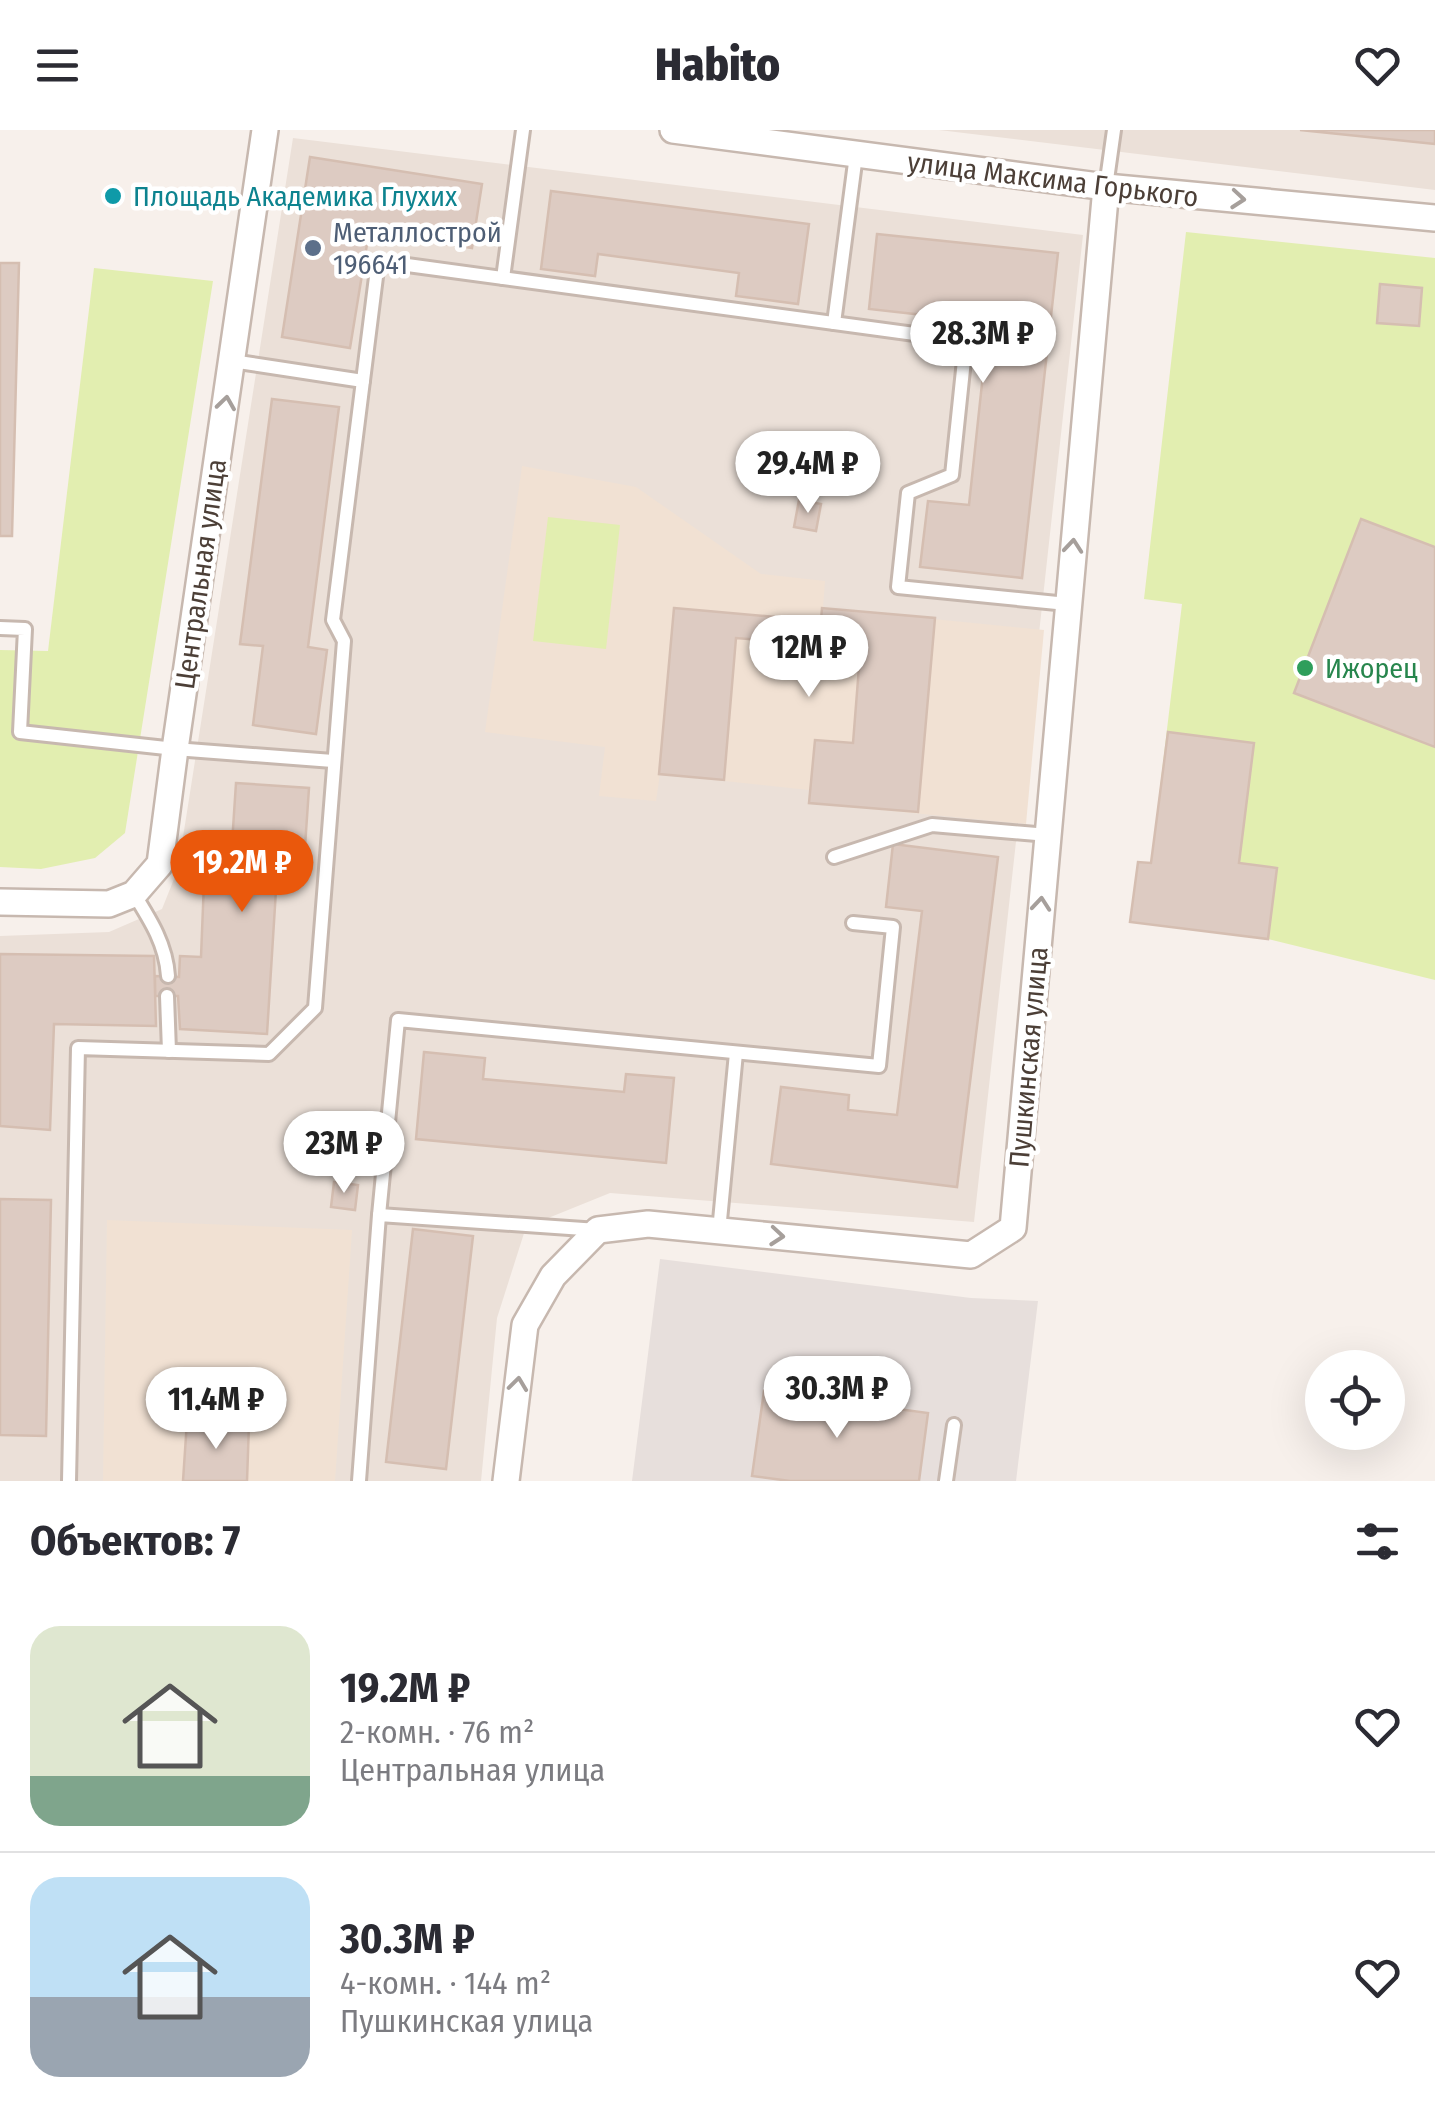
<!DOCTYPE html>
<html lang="ru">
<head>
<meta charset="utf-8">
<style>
	body { margin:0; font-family:"Fira Sans Condensed",sans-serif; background:#f2f2f3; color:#2b2b33; height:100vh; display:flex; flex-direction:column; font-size:38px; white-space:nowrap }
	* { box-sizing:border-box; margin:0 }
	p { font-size:32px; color:#7c7c81 }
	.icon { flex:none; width:55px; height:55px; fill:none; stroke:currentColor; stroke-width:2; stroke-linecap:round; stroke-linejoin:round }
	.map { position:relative; height:1351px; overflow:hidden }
	.sheet { display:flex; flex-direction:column; background:#fff; flex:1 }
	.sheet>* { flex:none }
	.controls { position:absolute; left:1305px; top:1220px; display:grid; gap:20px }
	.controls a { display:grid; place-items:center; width:100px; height:100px; border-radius:50%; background:#fff; box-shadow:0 10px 40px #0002; font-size:50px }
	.price { position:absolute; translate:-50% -85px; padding:0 22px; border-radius:35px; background:#fff; color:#222; font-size:32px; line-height:65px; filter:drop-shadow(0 2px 5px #0008) }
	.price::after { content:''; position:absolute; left:50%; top:60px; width:30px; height:22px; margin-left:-15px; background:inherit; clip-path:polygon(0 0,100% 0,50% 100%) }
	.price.active { background:#ea580c; color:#fff }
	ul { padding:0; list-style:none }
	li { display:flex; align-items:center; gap:30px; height:250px; padding:0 30px }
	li+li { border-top:2px solid #e1e1e2 }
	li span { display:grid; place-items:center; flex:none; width:280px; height:200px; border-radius:30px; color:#555 }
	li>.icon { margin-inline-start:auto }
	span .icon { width:120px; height:120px; fill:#fffc; stroke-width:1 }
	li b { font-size:42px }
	h2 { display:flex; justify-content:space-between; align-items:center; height:120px; padding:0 30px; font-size:42px }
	header { display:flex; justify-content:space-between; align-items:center; height:130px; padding:0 30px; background:#fff; font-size:45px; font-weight:800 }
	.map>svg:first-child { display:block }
	.residential { fill:#ebe0d8 }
	.industrial { fill:#e7dfdc }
	.education { fill:#f1e1d3 }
	.green { fill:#e2eeb0 }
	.building { fill:#ddcbc2; stroke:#d5beb1; stroke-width:2.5 }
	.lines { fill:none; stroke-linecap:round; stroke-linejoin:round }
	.service-casing { stroke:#c7b8af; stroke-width:18 }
	.minor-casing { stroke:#c7b8af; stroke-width:30 }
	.service { stroke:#fff; stroke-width:12 }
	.minor { stroke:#fff; stroke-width:25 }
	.oneway { stroke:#a69f9b }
	.culture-dot { fill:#0f9aa8; stroke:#fff; stroke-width:4 }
	.service-dot { fill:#5c6f8a; stroke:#fff; stroke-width:4 }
	.leisure-dot { fill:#2e9e5b; stroke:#fff; stroke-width:4 }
	.labels { text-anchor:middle; stroke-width:9; stroke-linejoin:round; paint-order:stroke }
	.street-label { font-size:28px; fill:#4c3f37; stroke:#fff }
	.culture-label { font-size:28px; fill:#0d838f; stroke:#fff; text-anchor:start }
	.service-label { font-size:28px; fill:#4e5e75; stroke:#fff; text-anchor:start }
	.leisure-label { font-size:28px; fill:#27864d; stroke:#fff; text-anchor:start }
</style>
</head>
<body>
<header><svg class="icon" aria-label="menu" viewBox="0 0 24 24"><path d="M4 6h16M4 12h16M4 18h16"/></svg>Habito<svg class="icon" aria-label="heart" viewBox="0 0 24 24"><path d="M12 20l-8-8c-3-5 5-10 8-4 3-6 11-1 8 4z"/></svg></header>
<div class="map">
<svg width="1435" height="1351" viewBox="0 0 1435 1351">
	<rect width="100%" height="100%" fill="#f7f0eb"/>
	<!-- residential -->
	<g class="residential">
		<path d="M 939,0 L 1435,0 L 1435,60 Z"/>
		<path d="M 293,8 L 1083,105 L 974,1092 L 610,1063 L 526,1097 L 497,1188 L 481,1351 L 0,1351 L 0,806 L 109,802 L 162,779 L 178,739 Z"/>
	</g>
	<!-- industrial -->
	<path class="industrial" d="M 660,1129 L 971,1168 L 1038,1171 L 1016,1351 L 632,1351 Z"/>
	<!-- education -->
	<g class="education">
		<path d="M 522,336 L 636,357 L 761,444 L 825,451 L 823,478 L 1044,500 L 1026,694 L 809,673 L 809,660 L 660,644 L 656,671 L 599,666 L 605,617 L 485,602 Z"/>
		<path d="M 107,1090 L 352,1100 L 335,1351 L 103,1351 Z"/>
	</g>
	<!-- green -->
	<g class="green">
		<path d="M 1186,102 L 1435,128 L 1435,850 L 1268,809 L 1130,792 L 1138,732 L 1151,733 L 1182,474 L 1144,469 Z"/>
		<path d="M 94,138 L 213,151 L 125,703 L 95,728 L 41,739 L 0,737 L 0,520 L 48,521 Z"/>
		<path d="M 548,387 L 620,395 L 606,519 L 533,511 Z"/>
	</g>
	<!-- building -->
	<g class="building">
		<path d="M 1300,0 L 1435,0 L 1435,14 Z"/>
		<path d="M 310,27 L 482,54 L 472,118 L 369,102 L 350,218 L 282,207 Z"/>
		<path d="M 551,61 L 809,94 L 798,174 L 736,166 L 739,143 L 598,124 L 595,146 L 541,139 Z"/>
		<path d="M 877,104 L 1058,123 L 1022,448 L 920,437 L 928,371 L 969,375 L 990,179 L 934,173 L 933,186 L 869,179 Z"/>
		<path d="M 0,133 L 19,133 L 12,406 L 0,406 Z"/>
		<path d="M 1380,154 L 1422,158 L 1419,196 L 1377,193 Z"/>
		<path d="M 272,269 L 339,277 L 308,517 L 327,520 L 316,604 L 253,595 L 263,516 L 240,514 Z"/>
		<path d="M 799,370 L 821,374 L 816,401 L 794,397 Z"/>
		<path d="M 1361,389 L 1435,417 L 1435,617 L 1294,563 Z"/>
		<path d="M 674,478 L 821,491 L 822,478 L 935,488 L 918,682 L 809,673 L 815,610 L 853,613 L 859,537 L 818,533 L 819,515 L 736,508 L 724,650 L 659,644 Z"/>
		<path d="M 1168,602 L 1254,613 L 1239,733 L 1277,738 L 1268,809 L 1130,792 L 1138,732 L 1151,733 Z"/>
		<path d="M 236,653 L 309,658 L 303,746 L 277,744 L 267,904 L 180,899 L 178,866 L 155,866 L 155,846 L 179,847 L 180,826 L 201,827 L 205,727 L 231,729 Z"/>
		<path d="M 893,714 L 998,727 L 957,1057 L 771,1034 L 781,957 L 849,965 L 848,980 L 897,985 L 922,781 L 886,777 Z"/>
		<path d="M 0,824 L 154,826 L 156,896 L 54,894 L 50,1000 L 0,996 Z"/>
		<path d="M 424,922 L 485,928 L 483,949 L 624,962 L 626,944 L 674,948 L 666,1033 L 416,1009 Z"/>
		<path d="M 334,1052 L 358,1055 L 355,1080 L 331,1077 Z"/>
		<path d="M 0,1069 L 51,1070 L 46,1306 L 0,1305 Z"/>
		<path d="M 413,1099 L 473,1106 L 446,1339 L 386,1332 Z"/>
		<path d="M 764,1261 L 928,1283 L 919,1351 L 790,1351 L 752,1346 Z"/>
		<path d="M 187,1291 L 249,1294 L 247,1351 L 183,1351 Z"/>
	</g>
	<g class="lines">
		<!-- service casing -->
		<g class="service-casing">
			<g id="service">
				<path d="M 1106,57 L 1114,0"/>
				<path d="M 503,148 L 523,0"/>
				<path d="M 834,193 L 856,25"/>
				<path d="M 232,231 L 363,251"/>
				<path d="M 0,498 L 25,499 L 20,602 L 175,619 L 333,631"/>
				<path d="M 834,727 L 932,695 L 1048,705"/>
				<path d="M 134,764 C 151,791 166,815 168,846"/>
				<path d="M 167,866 L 169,921"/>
				<path d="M 379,1085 L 398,890 L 879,936 L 893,797 L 853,793"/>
				<path d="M 719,1101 L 736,923"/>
				<path d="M 69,1351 L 78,918 L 269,924 L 315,878 L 344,511 L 333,490 L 378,131 L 966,211 L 952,345 L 908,363 L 898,457 L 1067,474"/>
				<path d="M 359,1351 L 379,1085 L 598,1100"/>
				<path d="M 946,1351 L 954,1295"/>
			</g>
		</g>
		<!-- minor casing -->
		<g class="minor-casing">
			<g id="minor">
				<path d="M 673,0 L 1106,57 L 1435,88"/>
				<path d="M 0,772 L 109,774 L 134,764 L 160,734 L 175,619 L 265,0"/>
				<path d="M 506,1351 L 525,1195 L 553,1146 L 598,1100 L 648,1094 L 971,1125 L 1013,1098 L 1106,57"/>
			</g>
		</g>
		<!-- service -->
		<use href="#service" class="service"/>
		<!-- minor -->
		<use href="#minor" class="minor"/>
	</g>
	<!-- one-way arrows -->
	<defs><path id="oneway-chevron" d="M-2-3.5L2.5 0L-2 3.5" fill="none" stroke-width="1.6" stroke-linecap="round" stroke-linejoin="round" transform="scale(2.5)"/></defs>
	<g class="oneway">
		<use href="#oneway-chevron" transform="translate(1238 69) rotate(5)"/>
		<use href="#oneway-chevron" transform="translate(226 273) rotate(-82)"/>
		<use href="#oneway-chevron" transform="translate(1073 416) rotate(-85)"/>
		<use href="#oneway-chevron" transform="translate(1041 774) rotate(-85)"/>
		<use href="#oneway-chevron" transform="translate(777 1106) rotate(5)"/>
		<use href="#oneway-chevron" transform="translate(518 1254) rotate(-83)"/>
	</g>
	<!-- markers -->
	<circle class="culture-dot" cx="113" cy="66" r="10"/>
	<circle class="service-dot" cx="313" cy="118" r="10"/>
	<circle class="leisure-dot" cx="1305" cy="538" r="10"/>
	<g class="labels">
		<!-- street labels -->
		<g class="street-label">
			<text transform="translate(1053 49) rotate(7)" y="10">улица Максима Горького</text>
			<text transform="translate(200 444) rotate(-82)" y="10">Центральная улица</text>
			<text transform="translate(1028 927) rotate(-85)" y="10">Пушкинская улица</text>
		</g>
		<!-- culture labels -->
		<g class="culture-label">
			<text x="133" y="76">Площадь Академика Глухих</text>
		</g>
		<!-- service labels -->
		<g class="service-label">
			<text x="333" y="112">Металлострой<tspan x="333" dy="32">196641</tspan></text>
		</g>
		<!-- leisure labels -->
		<g class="leisure-label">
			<text x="1325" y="548">Ижорец</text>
		</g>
	</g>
</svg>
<div class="controls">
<a><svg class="icon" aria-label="locate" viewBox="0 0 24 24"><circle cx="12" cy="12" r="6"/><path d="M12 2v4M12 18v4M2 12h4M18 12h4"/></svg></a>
</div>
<b class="price" style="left:983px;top:256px">28.3M ₽</b>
<b class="price" style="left:808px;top:386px">29.4M ₽</b>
<b class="price" style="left:809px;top:570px">12M ₽</b>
<b class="price active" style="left:242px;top:785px">19.2M ₽</b>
<b class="price" style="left:344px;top:1066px">23M ₽</b>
<b class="price" style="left:837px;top:1311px">30.3M ₽</b>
<b class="price" style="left:216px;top:1322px">11.4M ₽</b>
</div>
<section class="sheet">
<h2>Объектов: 7<svg class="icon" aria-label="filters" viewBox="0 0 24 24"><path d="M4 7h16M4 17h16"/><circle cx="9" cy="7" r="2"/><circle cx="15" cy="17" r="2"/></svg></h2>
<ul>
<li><span style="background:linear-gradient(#dfe7d0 75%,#7fa58c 0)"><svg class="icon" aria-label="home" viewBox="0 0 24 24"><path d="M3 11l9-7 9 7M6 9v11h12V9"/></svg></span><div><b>19.2M ₽</b><p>2-комн. · 76 m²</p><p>Центральная улица</p></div><svg class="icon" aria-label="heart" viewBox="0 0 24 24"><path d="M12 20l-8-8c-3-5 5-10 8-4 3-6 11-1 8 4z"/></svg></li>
<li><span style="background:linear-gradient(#bfe0f5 60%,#9aa5b1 0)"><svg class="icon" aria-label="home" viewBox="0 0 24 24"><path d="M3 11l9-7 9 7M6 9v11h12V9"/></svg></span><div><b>30.3M ₽</b><p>4-комн. · 144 m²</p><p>Пушкинская улица</p></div><svg class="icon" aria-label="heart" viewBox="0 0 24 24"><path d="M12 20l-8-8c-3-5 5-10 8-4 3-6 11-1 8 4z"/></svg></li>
</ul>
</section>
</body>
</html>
